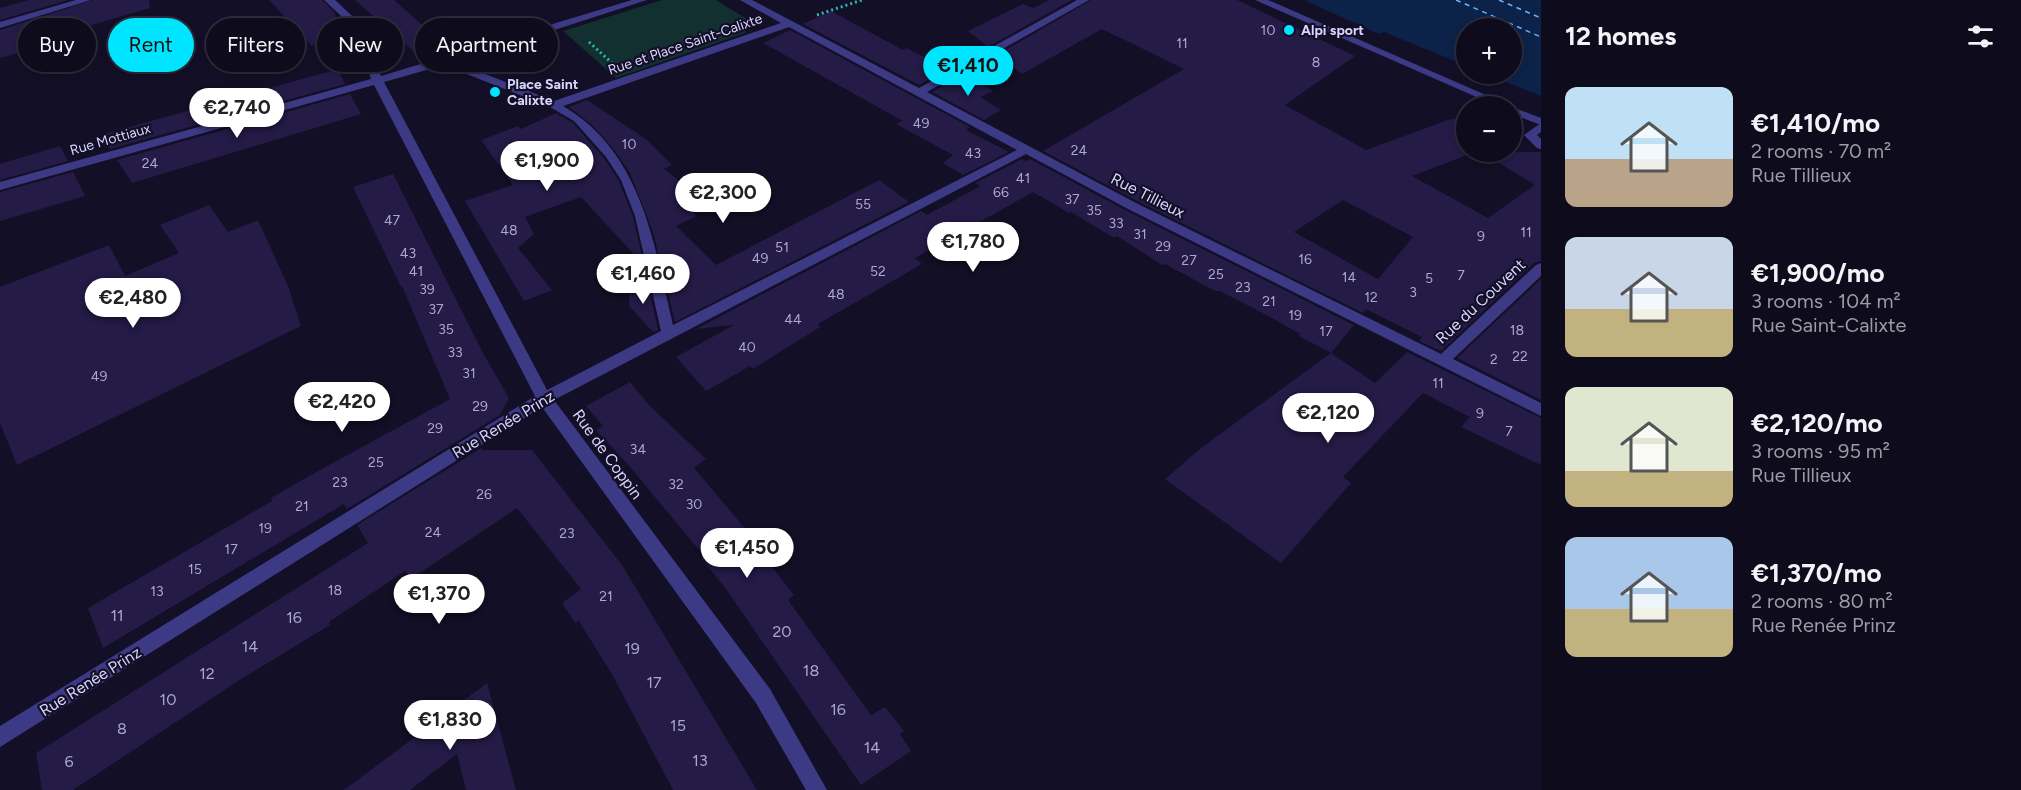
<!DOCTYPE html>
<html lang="en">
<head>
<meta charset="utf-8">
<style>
	body { margin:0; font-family:Figtree,sans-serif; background:#171425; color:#f1f3f6; height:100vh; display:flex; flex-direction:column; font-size:22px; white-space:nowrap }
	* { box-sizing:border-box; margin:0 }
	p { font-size:20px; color:#9b9ba3 }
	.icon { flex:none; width:33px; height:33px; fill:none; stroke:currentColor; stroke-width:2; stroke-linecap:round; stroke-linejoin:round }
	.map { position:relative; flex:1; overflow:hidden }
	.side { display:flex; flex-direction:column; background:#0e0b1c; width:480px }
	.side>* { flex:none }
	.top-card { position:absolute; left:18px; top:18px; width:570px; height:54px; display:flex; gap:12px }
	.tools { position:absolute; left:1456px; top:18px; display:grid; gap:12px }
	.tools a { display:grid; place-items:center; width:66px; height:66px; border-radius:50%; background:#0e0b1c; box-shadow:0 3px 9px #0003,0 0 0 2px #2e2b3b; font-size:30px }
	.price { position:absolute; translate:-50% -51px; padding:0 14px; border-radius:21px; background:#fff; color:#222; font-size:20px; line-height:39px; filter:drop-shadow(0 2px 3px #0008) }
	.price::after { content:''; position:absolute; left:50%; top:36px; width:18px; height:14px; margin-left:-9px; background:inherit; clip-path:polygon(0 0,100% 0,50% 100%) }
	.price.active { background:#00e5ff; color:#111 }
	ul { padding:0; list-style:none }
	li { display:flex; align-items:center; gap:18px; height:150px; padding:0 24px }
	li span { display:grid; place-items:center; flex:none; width:168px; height:120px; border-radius:12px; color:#555 }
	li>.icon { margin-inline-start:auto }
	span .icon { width:72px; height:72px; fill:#fffc; stroke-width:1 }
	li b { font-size:26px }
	h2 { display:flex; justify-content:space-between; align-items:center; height:72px; padding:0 24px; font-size:26px }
	.chip { padding:0 21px; border-radius:27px; background:#0e0b1c; box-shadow:0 3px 9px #0003,0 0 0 2px #2e2b3b; font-size:21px; line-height:54px }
	.chip.active { background:#00e5ff; color:#111 }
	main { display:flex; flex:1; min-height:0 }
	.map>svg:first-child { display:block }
	.green { fill:#12302f }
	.water { fill:#0c2248 }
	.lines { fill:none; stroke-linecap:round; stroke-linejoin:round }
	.ferry { stroke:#62b6ff; stroke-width:1.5; stroke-dasharray:5 4.5; stroke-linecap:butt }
	.building { fill:#241b47; fill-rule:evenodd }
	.path { stroke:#2fb8b0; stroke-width:3; stroke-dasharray:2 3; stroke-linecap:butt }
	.pedestrian { fill:#3d3a85; fill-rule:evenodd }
	.minor { fill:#3d3a85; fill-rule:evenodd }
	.poi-dot { fill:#00e5ff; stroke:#130f26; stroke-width:2 }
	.labels { text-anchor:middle; stroke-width:4.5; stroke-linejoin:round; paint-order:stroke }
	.number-label { font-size:14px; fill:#aca6d1 }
	.far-poi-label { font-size:14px; font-weight:bold; fill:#d9d4ff; stroke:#130f26; text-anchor:start }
	.far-street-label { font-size:14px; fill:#d9d4ff; stroke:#130f26 }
	.street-label { font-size:16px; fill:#d9d4ff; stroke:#130f26 }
	.near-number-label { font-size:16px; fill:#aca6d1 }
</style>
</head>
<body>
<main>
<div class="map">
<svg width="1541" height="790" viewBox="0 0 1541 790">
	<rect width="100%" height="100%" fill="#130f26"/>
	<!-- green -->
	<path class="green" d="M 662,0 L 716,0 L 750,21 L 745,33 L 616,78 L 563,31 Z"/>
	<!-- water -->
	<path class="water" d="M 1304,0 L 1541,0 L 1541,96 L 1485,74 L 1512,74 L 1512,28 L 1467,28 L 1467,66 L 1384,32 L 1379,34 Z"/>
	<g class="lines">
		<!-- ferry -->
		<g class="ferry">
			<path d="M 1456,0 L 1541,37"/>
			<path d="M 1499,0 L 1541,18"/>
		</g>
	</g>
	<!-- building -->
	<g class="building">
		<path d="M 29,0 L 68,0 L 0,20 L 0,8 Z"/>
		<path d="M 93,0 L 149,0 L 150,8 L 61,34 L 62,36 L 49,40 L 51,44 L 0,58 L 0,30 Z"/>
		<path d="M 269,0 L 322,0 L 335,13 L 340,31 L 312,46 Z"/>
		<path d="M 355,0 L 394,0 L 453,52 L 422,59 Z"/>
		<path d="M 1049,0 L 1072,0 L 988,47 L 968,31 L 1023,4 L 1033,8 Z"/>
		<path d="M 1091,0 L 1237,0 L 1355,56 L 1285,105 L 1366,150 L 1448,120 L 1467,116 L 1467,155 L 1412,176 L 1488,218 L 1535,185 L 1481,152 L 1541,152 L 1541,261 L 1534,263 L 1441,351 L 1419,341 L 1422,337 L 1366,309 L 1363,313 L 1137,201 L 1043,151 L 1184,69 L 1102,29 L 1022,74 L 997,55 ZM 1343,200 L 1413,237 L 1378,279 L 1294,232 Z"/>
		<path d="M 831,11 L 903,50 L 906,48 L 949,69 L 919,85 L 803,24 Z"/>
		<path d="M 790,30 L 970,127 L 966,130 L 1009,152 L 963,175 L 943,163 L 953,155 L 896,124 L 903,121 L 763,43 Z"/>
		<path d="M 338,69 L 345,84 L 110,149 L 101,135 Z"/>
		<path d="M 961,75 L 993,91 L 980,97 L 1001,110 L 984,120 L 932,92 Z"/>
		<path d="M 350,94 L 361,114 L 132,183 L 117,160 Z"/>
		<path d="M 587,100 L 646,139 L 672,165 L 664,169 L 692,191 L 677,199 L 697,216 L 676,226 L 716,265 L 879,180 L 909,202 L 675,322 L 653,232 L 630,173 L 612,147 L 591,124 L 569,107 Z"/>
		<path d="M 556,113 L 573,123 L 604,158 L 619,181 L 633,217 L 644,265 L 581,197 L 525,217 L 534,234 L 518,248 L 552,290 L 524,301 L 465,201 L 513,185 L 481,140 L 518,126 L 521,129 Z"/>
		<path d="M 60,146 L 68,161 L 0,180 L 0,164 Z"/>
		<path d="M 1022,159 L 1026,161 L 1030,159 L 1127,211 L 1354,325 L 1331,353 L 1299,336 L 1300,334 L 1272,318 L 1220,291 L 1215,291 L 1165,264 L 1162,265 L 1117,236 L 1114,238 L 1071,212 L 1069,213 L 1033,192 L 915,258 L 922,264 L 818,324 L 820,327 L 753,369 L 750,366 L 706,391 L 676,357 L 734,325 L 696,329 L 921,211 L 927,215 L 980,186 L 975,183 Z"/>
		<path d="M 73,172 L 85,196 L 0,221 L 0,192 Z"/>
		<path d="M 393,174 L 484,355 L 509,398 L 500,415 L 347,509 L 344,504 L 103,648 L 88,608 L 272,501 L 271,498 L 309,476 L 450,399 L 402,286 L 401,287 L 353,187 Z"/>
		<path d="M 209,205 L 228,232 L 258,220 L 288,286 L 301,326 L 17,465 L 0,423 L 0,287 L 109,245 L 125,276 L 179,253 L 160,225 Z"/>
		<path d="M 1541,279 L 1541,400 L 1457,358 Z"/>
		<path d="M 648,284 L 658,330 L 653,332 L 629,306 L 630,285 Z"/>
		<path d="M 1407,352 L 1541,418 L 1541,465 L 1461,427 L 1470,417 L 1423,393 L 1343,477 L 1351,483 L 1281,563 L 1165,479 L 1201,448 L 1331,353 L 1375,383 Z"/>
		<path d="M 630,382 L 649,405 L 706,459 L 694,468 L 771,559 L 768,562 L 794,595 L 788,600 L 871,715 L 885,707 L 904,731 L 900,734 L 911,751 L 861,785 L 726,589 L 701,558 L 704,556 L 631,468 L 596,430 L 603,426 L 586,406 Z"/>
		<path d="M 483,447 L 482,450 L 532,450 L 622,565 L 757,790 L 673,790 L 613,676 L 579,621 L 575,623 L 562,603 L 581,589 L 517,508 L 412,578 L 405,571 L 329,622 L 330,625 L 238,681 L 73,790 L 42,790 L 36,753 L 368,543 L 357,525 Z"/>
		<path d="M 487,683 L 516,790 L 466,790 L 457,754 L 410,790 L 344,790 Z"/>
	</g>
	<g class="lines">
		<!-- path -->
		<g class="path">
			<path d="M 817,15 L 862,0"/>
			<path d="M 589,42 L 612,63"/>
		</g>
		<!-- pedestrian -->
		<path class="pedestrian" d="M 1541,123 L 1541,132 L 1537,135 L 1541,139 L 1541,149 L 1537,148 L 1524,135 Z"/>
		<!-- minor -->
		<g class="minor">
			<path d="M 76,0 L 91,0 L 0,28 L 0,22 Z"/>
			<path d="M 324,0 L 335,0 L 365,28 L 381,76 L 632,0 L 647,0 L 455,62 L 554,101 L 781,23 L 740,0 L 752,0 L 919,88 L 1077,0 L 1089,0 L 927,92 L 1136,203 L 1441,354 L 1536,265 L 1541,263 L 1541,276 L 1453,359 L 1541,403 L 1541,416 L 1128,209 L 1026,154 L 554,400 L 770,689 L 827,790 L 806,790 L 756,703 L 542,407 L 0,747 L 0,726 L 535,396 L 374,85 L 0,190 L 0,182 L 371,79 L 355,29 ZM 789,27 L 1017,150 L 673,325 C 654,244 642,152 563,106 ZM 444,65 L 550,107 L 574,121 L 606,157 L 621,180 L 635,216 L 661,331 L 547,390 L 384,82 Z"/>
			<path d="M 1255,0 L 1268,0 L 1511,106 L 1497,106 Z"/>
			<path d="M 1512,107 L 1541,118 L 1541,125 L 1512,114 Z"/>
		</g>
	</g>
	<!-- markers -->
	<g class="poi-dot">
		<circle cx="1289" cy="30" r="6"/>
		<circle cx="495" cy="92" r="6"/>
	</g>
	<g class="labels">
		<!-- number labels -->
		<g class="number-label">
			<text x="1268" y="35">10</text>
			<text x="1182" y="48">11</text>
			<text x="1316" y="67">8</text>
			<text x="921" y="128">49</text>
			<text x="629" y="149">10</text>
			<text x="1079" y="155">24</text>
			<text x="973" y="158">43</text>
			<text x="150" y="168">24</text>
			<text x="1023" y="183">41</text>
			<text x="1001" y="197">66</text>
			<text x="1072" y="204">37</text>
			<text x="863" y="209">55</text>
			<text x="1094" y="215">35</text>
			<text x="392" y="225">47</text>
			<text x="1116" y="228">33</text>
			<text x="509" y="235">48</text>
			<text x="1526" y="237">11</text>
			<text x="1140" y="239">31</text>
			<text x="1481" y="241">9</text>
			<text x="1163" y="251">29</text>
			<text x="782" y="252">51</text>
			<text x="408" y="258">43</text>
			<text x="760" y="263">49</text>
			<text x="1305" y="264">16</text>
			<text x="1189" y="265">27</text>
			<text x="416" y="276">41</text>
			<text x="878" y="276">52</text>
			<text x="1216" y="279">25</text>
			<text x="1461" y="280">7</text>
			<text x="1349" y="282">14</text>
			<text x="1429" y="283">5</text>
			<text x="1243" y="292">23</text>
			<text x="427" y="294">39</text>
			<text x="1413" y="297">3</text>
			<text x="836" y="299">48</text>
			<text x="1371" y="302">12</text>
			<text x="1269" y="306">21</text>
			<text x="436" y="314">37</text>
			<text x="1295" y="320">19</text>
			<text x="793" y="324">44</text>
			<text x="446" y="334">35</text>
			<text x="1517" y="335">18</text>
			<text x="1326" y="336">17</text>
			<text x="747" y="352">40</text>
			<text x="455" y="357">33</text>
			<text x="1520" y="361">22</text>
			<text x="1494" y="364">2</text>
			<text x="469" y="378">31</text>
			<text x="99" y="381">49</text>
			<text x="1438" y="388">11</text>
			<text x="480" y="411">29</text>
			<text x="1480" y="418">9</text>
			<text x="435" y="433">29</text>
			<text x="1509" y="436">7</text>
			<text x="638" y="454">34</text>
			<text x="376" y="467">25</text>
			<text x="340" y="487">23</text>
			<text x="676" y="489">32</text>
			<text x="484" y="499">26</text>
			<text x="694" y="509">30</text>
			<text x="302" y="511">21</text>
			<text x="265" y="533">19</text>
			<text x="433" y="537">24</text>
			<text x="567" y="538">23</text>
			<text x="231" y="554">17</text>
			<text x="195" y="574">15</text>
			<text x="335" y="595">18</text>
			<text x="157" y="596">13</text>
			<text x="606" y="601">21</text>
		</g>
		<!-- far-poi labels -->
		<g class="far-poi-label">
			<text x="1301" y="35">Alpi sport</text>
			<text x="507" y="89">Place Saint<tspan x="507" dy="16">Calixte</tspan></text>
		</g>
		<!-- far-street labels -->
		<g class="far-street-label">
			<text transform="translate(685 44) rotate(-19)" y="5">Rue et Place Saint-Calixte</text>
			<text transform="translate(110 139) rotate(-16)" y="5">Rue Mottiaux</text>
		</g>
		<!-- street labels -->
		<g class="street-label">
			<text transform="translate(1148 195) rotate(27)" y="6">Rue Tillieux</text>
			<text transform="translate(1480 301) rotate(-43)" y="6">Rue du Couvent</text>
			<text transform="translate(503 424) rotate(-31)" y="6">Rue Renée Prinz</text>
			<text transform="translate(608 454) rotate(54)" y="6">Rue de Coppin</text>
			<text transform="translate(90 681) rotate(-32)" y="6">Rue Renée Prinz</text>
		</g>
		<!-- near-number labels -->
		<g class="near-number-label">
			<text x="117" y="621">11</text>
			<text x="294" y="623">16</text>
			<text x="782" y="637">20</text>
			<text x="250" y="652">14</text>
			<text x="632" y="654">19</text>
			<text x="811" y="676">18</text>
			<text x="207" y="679">12</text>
			<text x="654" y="688">17</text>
			<text x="168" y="705">10</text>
			<text x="838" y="715">16</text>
			<text x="678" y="731">15</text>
			<text x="122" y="734">8</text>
			<text x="872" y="753">14</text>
			<text x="700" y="766">13</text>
			<text x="69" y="767">6</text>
		</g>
	</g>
</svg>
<div class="tools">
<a>+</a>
<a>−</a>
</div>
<b class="price active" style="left:968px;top:97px">€1,410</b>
<b class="price" style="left:237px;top:139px">€2,740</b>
<b class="price" style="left:547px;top:192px">€1,900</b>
<b class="price" style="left:723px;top:224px">€2,300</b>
<b class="price" style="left:973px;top:273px">€1,780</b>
<b class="price" style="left:643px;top:305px">€1,460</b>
<b class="price" style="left:133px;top:329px">€2,480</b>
<b class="price" style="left:342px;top:433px">€2,420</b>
<b class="price" style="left:1328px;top:444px">€2,120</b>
<b class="price" style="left:747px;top:579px">€1,450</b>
<b class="price" style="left:439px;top:625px">€1,370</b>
<b class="price" style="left:450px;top:751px">€1,830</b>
<div class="top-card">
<a class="chip">Buy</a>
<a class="chip active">Rent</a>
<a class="chip">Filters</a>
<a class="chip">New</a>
<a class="chip">Apartment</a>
</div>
</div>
<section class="side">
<h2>12 homes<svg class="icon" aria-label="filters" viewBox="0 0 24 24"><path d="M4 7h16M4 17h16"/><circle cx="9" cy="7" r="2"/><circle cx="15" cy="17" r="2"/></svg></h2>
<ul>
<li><span style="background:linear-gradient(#bfe0f5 60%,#b9a48a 0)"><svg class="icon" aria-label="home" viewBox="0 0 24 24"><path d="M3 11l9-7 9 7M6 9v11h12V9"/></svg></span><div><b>€1,410/mo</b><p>2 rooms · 70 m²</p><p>Rue Tillieux</p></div></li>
<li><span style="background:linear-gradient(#c9d6e8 60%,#c2b280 0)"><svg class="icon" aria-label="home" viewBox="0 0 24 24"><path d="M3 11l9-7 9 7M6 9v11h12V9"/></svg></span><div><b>€1,900/mo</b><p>3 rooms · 104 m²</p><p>Rue Saint-Calixte</p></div></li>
<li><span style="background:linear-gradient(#dfe7d0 70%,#c2b280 0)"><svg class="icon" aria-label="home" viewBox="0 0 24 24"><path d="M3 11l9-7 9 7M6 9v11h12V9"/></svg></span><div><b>€2,120/mo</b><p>3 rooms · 95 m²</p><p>Rue Tillieux</p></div></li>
<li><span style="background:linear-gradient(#a9c7e8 60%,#c2b280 0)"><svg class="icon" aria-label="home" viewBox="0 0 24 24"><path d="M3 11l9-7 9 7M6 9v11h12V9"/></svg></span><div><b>€1,370/mo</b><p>2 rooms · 80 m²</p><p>Rue Renée Prinz</p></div></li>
</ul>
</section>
</main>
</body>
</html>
